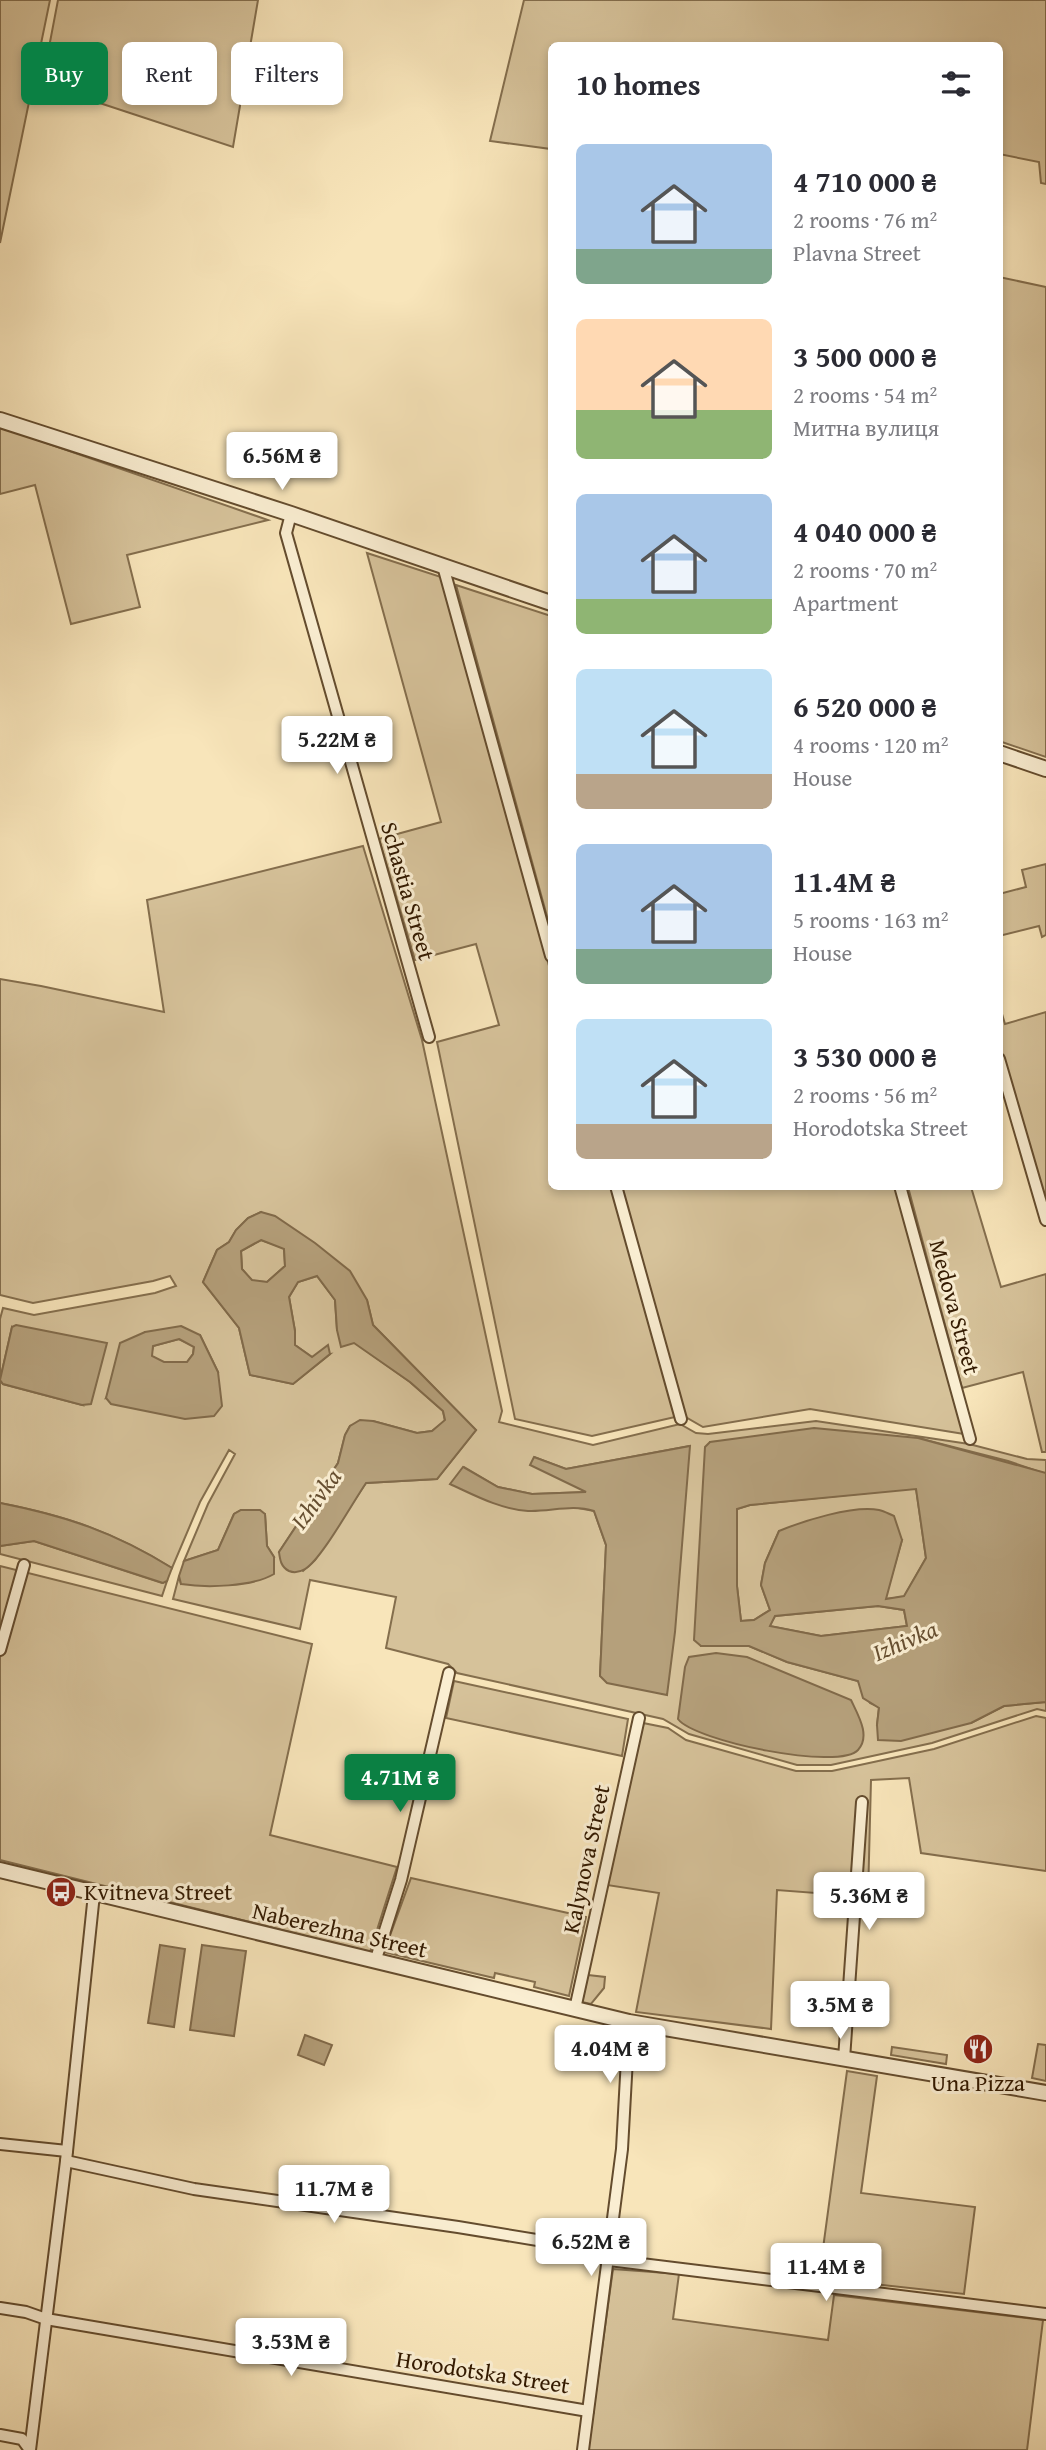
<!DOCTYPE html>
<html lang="en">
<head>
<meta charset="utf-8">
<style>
	body { margin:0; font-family:"Gentium Book Plus",serif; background:#f7f7f7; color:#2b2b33; height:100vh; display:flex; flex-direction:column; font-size:26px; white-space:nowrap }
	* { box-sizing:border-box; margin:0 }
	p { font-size:23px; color:#7c7c81 }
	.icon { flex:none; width:38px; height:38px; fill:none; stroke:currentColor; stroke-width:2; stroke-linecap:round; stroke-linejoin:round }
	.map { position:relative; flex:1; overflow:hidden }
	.side { position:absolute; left:548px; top:42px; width:455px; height:1148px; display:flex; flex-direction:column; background:#fff; border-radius:10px; box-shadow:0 4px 10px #0003 }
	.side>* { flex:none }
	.guide { position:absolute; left:21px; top:42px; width:422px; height:63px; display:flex; gap:14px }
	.price { position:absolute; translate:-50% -60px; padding:0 16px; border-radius:7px; background:#fff; color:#222; font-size:23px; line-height:46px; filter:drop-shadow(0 2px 4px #0008) }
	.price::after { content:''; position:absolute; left:50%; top:42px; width:21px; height:16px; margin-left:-10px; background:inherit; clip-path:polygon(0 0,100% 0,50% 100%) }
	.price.on { background:#0b8043; color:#fff }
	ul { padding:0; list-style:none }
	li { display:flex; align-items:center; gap:21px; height:175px; padding:0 28px }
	li span { display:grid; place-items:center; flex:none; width:196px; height:140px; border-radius:10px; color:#555 }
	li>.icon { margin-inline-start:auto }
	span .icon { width:84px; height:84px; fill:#fffc; stroke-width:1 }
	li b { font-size:30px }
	h2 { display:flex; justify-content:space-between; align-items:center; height:84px; padding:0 28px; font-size:30px }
	.chip { padding:0 24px; border-radius:10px; background:#fff; box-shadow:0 4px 10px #0003; font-size:24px; line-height:63px }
	.chip.on { background:#0b8043; color:#fff }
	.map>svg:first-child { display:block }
	.green { fill:#d6c29a; stroke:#846e4d; stroke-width:2; fill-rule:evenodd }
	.water { fill:#b5a07b; stroke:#816a4a; stroke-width:2; fill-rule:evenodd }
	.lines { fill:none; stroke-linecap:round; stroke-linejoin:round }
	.minor-casing { stroke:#644c2e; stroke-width:14 }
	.tertiary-casing { stroke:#644c2e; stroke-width:18 }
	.minor { stroke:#faeed2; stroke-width:10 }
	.tertiary { stroke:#faeed2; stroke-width:14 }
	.labels { text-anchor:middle; stroke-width:6; stroke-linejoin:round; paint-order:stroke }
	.street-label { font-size:23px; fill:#321900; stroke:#faeed2 }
	.poi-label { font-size:23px; fill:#321900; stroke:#faeed2; text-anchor:start }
	.water-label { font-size:24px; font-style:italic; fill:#664f31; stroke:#faeed2 }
</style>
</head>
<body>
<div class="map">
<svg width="1046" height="2450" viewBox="0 0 1046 2450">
	<rect width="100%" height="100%" fill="#f8e5ba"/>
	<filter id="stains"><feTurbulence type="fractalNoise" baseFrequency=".00286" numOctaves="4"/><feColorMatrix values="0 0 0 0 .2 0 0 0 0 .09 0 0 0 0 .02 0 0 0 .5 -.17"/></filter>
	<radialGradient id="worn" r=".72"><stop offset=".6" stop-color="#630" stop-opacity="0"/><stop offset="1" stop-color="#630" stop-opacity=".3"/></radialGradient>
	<!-- green -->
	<g class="green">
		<path d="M 0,0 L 50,0 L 0,243 Z"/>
		<path d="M 58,0 L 258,0 L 233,147 L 42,84 Z"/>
		<path d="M 524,0 L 1046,0 L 1046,184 L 1041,183 L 1039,162 L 999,154 L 999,46 L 551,46 L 551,149 L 490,141 Z"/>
		<path d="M 999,277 L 1046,287 L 1046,757 L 999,741 Z"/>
		<path d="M 0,427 L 268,520 L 127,555 L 140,607 L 71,624 L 35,485 L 0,494 Z"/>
		<path d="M 367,553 L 441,577 L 551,973 L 551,1186 L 611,1187 L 675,1417 L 592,1436 L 515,1419 L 437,1042 L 499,1025 L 476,944 L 415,960 L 379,839 L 441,822 Z"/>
		<path d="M 456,585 L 551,616 L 551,931 Z"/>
		<path d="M 363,846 L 422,1040 L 502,1411 L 499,1422 L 593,1445 L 680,1424 L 696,1433 L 708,1434 L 816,1421 L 969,1444 L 1027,1459 L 1046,1460 L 1046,1473 L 1043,1473 L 1008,1461 L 918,1438 L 710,1442 L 701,1646 L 749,1646 L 787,1662 L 858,1681 L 870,1703 L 879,1707 L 877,1725 L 971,1723 L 1004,1706 L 1046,1702 L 1046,1711 L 1037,1709 L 932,1743 L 831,1765 L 797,1765 L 689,1734 L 663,1719 L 457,1673 L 448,1664 L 386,1648 L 396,1597 L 310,1580 L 300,1629 L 173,1599 L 179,1576 L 181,1584 L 274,1557 L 267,1546 L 265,1514 L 241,1510 L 234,1514 L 218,1550 L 184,1561 L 208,1504 L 235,1454 L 229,1450 L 200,1502 L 172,1568 C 114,1532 67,1516 0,1503 L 0,1380 L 3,1384 L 82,1405 L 12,1327 L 0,1380 L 0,1319 L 3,1308 L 34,1315 L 155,1293 L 176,1286 L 170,1276 L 153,1281 L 33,1303 L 0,1295 L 0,979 L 41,986 L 164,1012 L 147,900 ZM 261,1212 L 367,1300 L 373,1325 L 476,1430 L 437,1479 L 366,1483 L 315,1560 L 303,1571 L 279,1552 L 338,1463 L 345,1435 L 350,1426 L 373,1421 L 417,1433 L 432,1431 L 445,1421 L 443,1411 L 410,1382 L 337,1330 L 335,1300 L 317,1276 L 298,1282 L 289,1297 L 295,1331 L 295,1345 L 312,1357 L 330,1354 L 293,1384 L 250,1375 L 239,1328 L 203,1282 L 217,1250 L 229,1242 L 236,1230 L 248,1218 ZM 145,1332 L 200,1335 L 218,1372 L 106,1398 ZM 689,1446 L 600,1676 L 606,1545 L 594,1511 L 451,1484 L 464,1467 L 498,1487 L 532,1494 L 588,1492 L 534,1457 L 566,1469 Z"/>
		<path d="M 1046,864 L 1046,935 L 1042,937 L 1039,926 L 999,936 L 999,894 L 1026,887 L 1022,870 Z"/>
		<path d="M 999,1004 L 1005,1024 L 1046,1012 L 1046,1208 L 999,1046 Z"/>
		<path d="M 621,1187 L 896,1187 L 964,1434 L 810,1409 L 703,1427 L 684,1416 Z"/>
		<path d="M 908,1187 L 971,1187 L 1001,1287 L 1046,1274 L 1046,1452 L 1042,1452 L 1023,1372 L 962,1388 Z"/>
		<path d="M 261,1240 L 284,1248 L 285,1266 L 267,1282 L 252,1281 L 242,1269 L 241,1251 Z"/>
		<path d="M 179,1339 L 194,1346 L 193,1354 L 187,1362 L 164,1363 L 151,1356 L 153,1346 Z"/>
		<path d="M 916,1488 L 926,1558 L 904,1597 L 885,1599 L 902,1540 L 779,1531 L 765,1563 L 761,1585 L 770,1610 L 754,1620 L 741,1621 L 737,1586 L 737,1509 L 750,1505 Z"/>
		<path d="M 34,1541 L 162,1583 L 167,1581 L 162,1596 L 0,1554 L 0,1546 Z"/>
		<path d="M 0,1566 L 312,1644 L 270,1835 L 397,1867 L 370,1952 L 0,1860 Z"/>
		<path d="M 878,1606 L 904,1610 L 907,1626 L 821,1636 L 769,1626 L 775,1616 Z"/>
		<path d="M 454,1681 L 628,1719 L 622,1756 L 446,1718 Z"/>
		<path d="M 1036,1716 L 1046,1718 L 1046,1871 L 921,1853 L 909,1778 L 871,1780 L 868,1897 L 777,1890 L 771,2029 L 636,2012 L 659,1893 L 607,1885 L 643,1723 L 668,1728 L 686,1740 L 796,1771 L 832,1771 L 934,1749 Z"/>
		<path d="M 411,1878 L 586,1917 L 569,1996 L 534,1987 L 535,1982 L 495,1973 L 494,1978 L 384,1952 Z"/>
		<path d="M 588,1975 L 605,1977 L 604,1988 L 591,2004 L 582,2002 Z"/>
		<path d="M 1038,2044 L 1046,2045 L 1046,2081 L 1032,2078 Z"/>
		<path d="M 892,2047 L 947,2055 L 946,2064 L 891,2055 Z"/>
		<path d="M 847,2071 L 877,2076 L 861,2193 L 975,2207 L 964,2294 L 819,2278 Z"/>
		<path d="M 613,2269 L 679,2274 L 673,2319 L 828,2340 L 834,2295 L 1043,2320 L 1027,2450 L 588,2450 Z"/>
	</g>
	<!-- water -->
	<g class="water">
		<path d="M 261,1212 L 275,1216 L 315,1243 L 350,1271 L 367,1300 L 373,1325 L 476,1430 L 437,1479 L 366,1483 C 353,1502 321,1560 305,1569 C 300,1572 294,1573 289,1571 C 281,1567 280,1560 279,1552 L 338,1463 L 345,1435 L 350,1426 L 360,1420 L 373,1421 L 417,1433 L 432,1431 L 445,1420 L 443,1411 L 410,1382 L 354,1343 L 341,1347 L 337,1330 L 335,1300 L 317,1276 L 298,1282 L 289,1297 L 295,1331 L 295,1345 L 312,1357 L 328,1345 L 330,1354 L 293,1384 L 250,1375 L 239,1328 L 203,1282 L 217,1250 L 229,1242 L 236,1230 L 248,1218 ZM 261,1240 L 284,1249 L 285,1266 L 267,1282 L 252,1280 L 242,1269 L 241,1251 Z"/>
		<path d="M 16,1325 L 107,1343 L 91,1404 L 82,1405 L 3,1384 L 0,1380 L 12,1327 Z"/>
		<path d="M 181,1326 L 200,1335 L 218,1372 L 222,1406 L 214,1416 L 185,1419 L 111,1404 L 106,1398 L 120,1343 L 145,1332 ZM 179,1339 L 194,1347 L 193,1354 L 187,1362 L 164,1362 L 152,1356 L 153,1346 Z"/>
		<path d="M 814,1428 L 918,1438 L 1046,1473 L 1046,1702 L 1004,1706 L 971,1723 L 901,1741 L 878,1740 L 877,1725 L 879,1708 L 863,1698 L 858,1681 L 787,1662 L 749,1646 L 701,1646 L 694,1640 L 705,1447 L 710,1442 ZM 916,1489 L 926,1558 L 904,1596 L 886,1599 L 902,1540 L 894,1516 C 889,1514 884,1511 879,1510 C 853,1505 803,1521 779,1531 L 765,1563 L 761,1585 L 770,1610 L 754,1620 L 741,1621 L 737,1586 L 737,1509 L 750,1505 ZM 878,1606 L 904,1610 L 907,1626 L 821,1636 L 770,1626 L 775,1616 Z"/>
		<path d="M 690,1446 L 675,1632 L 667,1695 L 607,1683 L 600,1676 L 606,1545 L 594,1511 C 572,1504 550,1512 528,1511 C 500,1509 476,1496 450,1484 L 463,1467 L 498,1487 L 532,1494 L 586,1492 L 530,1465 L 534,1457 L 566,1469 Z"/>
		<path d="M 0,1503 C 66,1516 114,1532 172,1568 L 167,1581 L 163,1583 L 34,1541 L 0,1546 Z"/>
		<path d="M 241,1510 L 260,1510 L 265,1514 L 267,1546 L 274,1557 L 274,1574 C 252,1587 206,1588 181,1584 L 179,1576 L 184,1561 L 218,1550 L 234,1514 Z"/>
		<path d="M 716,1653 L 747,1657 L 851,1700 C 858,1715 871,1736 858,1750 C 839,1771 694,1741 678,1719 L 685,1667 L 689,1657 Z"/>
		<path d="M 160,1945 L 185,1949 L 174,2027 L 148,2023 Z"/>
		<path d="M 202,1945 L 246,1951 L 234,2036 L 190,2030 Z"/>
		<path d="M 305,2035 L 332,2045 L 324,2065 L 298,2055 Z"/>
	</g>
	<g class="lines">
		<!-- minor casing -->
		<g class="minor-casing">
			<g id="minor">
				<path d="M 291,514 L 286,533 L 429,1037"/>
				<path d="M 443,566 L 551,956"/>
				<path d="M 999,1059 L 1046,1220"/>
				<path d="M 616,1186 L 681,1419"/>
				<path d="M 900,1186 L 970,1439"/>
				<path d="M 0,1650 L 24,1565"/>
				<path d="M 375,1962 L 401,1880 L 449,1673"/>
				<path d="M 575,2009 L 639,1718"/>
				<path d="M 844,2059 L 862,1802"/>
				<path d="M 0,2144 L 67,2151"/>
				<path d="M 66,2161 L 194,2189 L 458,2227 L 610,2252"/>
				<path d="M 609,2260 L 1046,2314"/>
				<path d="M 0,2308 L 26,2312 L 46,2319 L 588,2411"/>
				<path d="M 0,2435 L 22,2439 L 30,2450"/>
				<path d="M 30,2450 L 66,2161 L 94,1894"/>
				<path d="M 583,2450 L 622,2149 L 629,2022"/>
			</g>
		</g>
		<!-- tertiary casing -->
		<g class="tertiary-casing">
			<g id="tertiary">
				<path d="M 0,420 L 291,514 L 551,603"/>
				<path d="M 999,753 L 1046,769"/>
				<path d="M 0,1870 L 629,2022 L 1046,2093"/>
			</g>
		</g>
		<!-- minor -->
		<use href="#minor" class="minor"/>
		<!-- tertiary -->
		<use href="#tertiary" class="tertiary"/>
	</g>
	<!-- icons -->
	<defs>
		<g id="bus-disc" transform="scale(1.575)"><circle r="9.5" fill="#8f2418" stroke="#faeed2"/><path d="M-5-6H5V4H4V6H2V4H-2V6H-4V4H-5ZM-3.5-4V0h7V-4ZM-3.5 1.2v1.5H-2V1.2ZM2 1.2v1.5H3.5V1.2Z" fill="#fff"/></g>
		<g id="restaurant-disc" transform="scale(1.575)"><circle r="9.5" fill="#8f2418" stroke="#faeed2"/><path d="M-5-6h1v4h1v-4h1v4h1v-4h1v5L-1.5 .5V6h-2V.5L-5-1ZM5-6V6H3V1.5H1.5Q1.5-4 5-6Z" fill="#fff"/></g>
	</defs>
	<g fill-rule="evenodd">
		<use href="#bus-disc" x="61" y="1892"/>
		<use href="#restaurant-disc" x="978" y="2049"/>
	</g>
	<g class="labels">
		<!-- street labels -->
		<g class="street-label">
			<text transform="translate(408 891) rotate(74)" y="8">Schastia Street</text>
			<text transform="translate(955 1307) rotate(75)" y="8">Medova Street</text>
			<text transform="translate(586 1859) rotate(-78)" y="8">Kalynova Street</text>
			<text transform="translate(340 1930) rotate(13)" y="8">Naberezhna Street</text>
			<text transform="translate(483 2372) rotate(9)" y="8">Horodotska Street</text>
		</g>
		<!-- poi labels -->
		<g class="poi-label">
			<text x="84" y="1900">Kvitneva Street</text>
			<text x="978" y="2091" text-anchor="middle">Una Pizza</text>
		</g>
		<!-- water labels -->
		<g class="water-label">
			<text transform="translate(316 1499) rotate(-54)" y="8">Izhivka</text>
			<text transform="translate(905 1641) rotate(-23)" y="8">Izhivka</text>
		</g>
	</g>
	<rect width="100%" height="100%" filter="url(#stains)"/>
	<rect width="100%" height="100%" fill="url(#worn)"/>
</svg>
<b class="price" style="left:282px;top:492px">6.56M ₴</b>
<b class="price" style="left:337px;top:776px">5.22M ₴</b>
<b class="price on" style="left:400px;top:1814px">4.71M ₴</b>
<b class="price" style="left:869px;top:1932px">5.36M ₴</b>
<b class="price" style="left:840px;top:2041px">3.5M ₴</b>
<b class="price" style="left:610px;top:2085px">4.04M ₴</b>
<b class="price" style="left:334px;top:2225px">11.7M ₴</b>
<b class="price" style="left:591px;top:2278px">6.52M ₴</b>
<b class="price" style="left:826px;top:2303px">11.4M ₴</b>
<b class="price" style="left:291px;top:2378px">3.53M ₴</b>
<div class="guide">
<a class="chip on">Buy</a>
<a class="chip">Rent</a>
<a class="chip">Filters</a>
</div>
<section class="side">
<h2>10 homes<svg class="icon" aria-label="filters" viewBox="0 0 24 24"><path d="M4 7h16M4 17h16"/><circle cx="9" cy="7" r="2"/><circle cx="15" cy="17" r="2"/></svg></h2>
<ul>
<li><span style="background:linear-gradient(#a9c7e8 75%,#7fa58c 0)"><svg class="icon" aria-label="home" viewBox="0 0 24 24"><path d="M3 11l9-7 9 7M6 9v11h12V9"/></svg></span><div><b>4 710 000 ₴</b><p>2 rooms · 76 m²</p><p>Plavna Street</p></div></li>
<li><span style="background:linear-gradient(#ffd9b3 65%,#8fb573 0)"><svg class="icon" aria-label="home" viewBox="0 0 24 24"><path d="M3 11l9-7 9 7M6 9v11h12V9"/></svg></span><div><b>3 500 000 ₴</b><p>2 rooms · 54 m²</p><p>Митна вулиця</p></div></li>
<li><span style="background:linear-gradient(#a9c7e8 75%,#8fb573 0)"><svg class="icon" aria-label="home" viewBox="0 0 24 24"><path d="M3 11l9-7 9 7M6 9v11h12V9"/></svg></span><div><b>4 040 000 ₴</b><p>2 rooms · 70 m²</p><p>Apartment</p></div></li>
<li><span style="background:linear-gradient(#bfe0f5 75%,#b9a48a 0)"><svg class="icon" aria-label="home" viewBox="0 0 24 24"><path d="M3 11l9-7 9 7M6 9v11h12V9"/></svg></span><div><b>6 520 000 ₴</b><p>4 rooms · 120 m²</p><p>House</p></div></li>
<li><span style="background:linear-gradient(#a9c7e8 75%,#7fa58c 0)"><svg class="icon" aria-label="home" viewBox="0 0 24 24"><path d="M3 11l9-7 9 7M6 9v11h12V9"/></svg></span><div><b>11.4M ₴</b><p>5 rooms · 163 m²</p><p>House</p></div></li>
<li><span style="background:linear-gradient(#bfe0f5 75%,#b9a48a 0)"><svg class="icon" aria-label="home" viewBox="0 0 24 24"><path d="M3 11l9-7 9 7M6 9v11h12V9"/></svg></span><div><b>3 530 000 ₴</b><p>2 rooms · 56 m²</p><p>Horodotska Street</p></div></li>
</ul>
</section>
</div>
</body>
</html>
